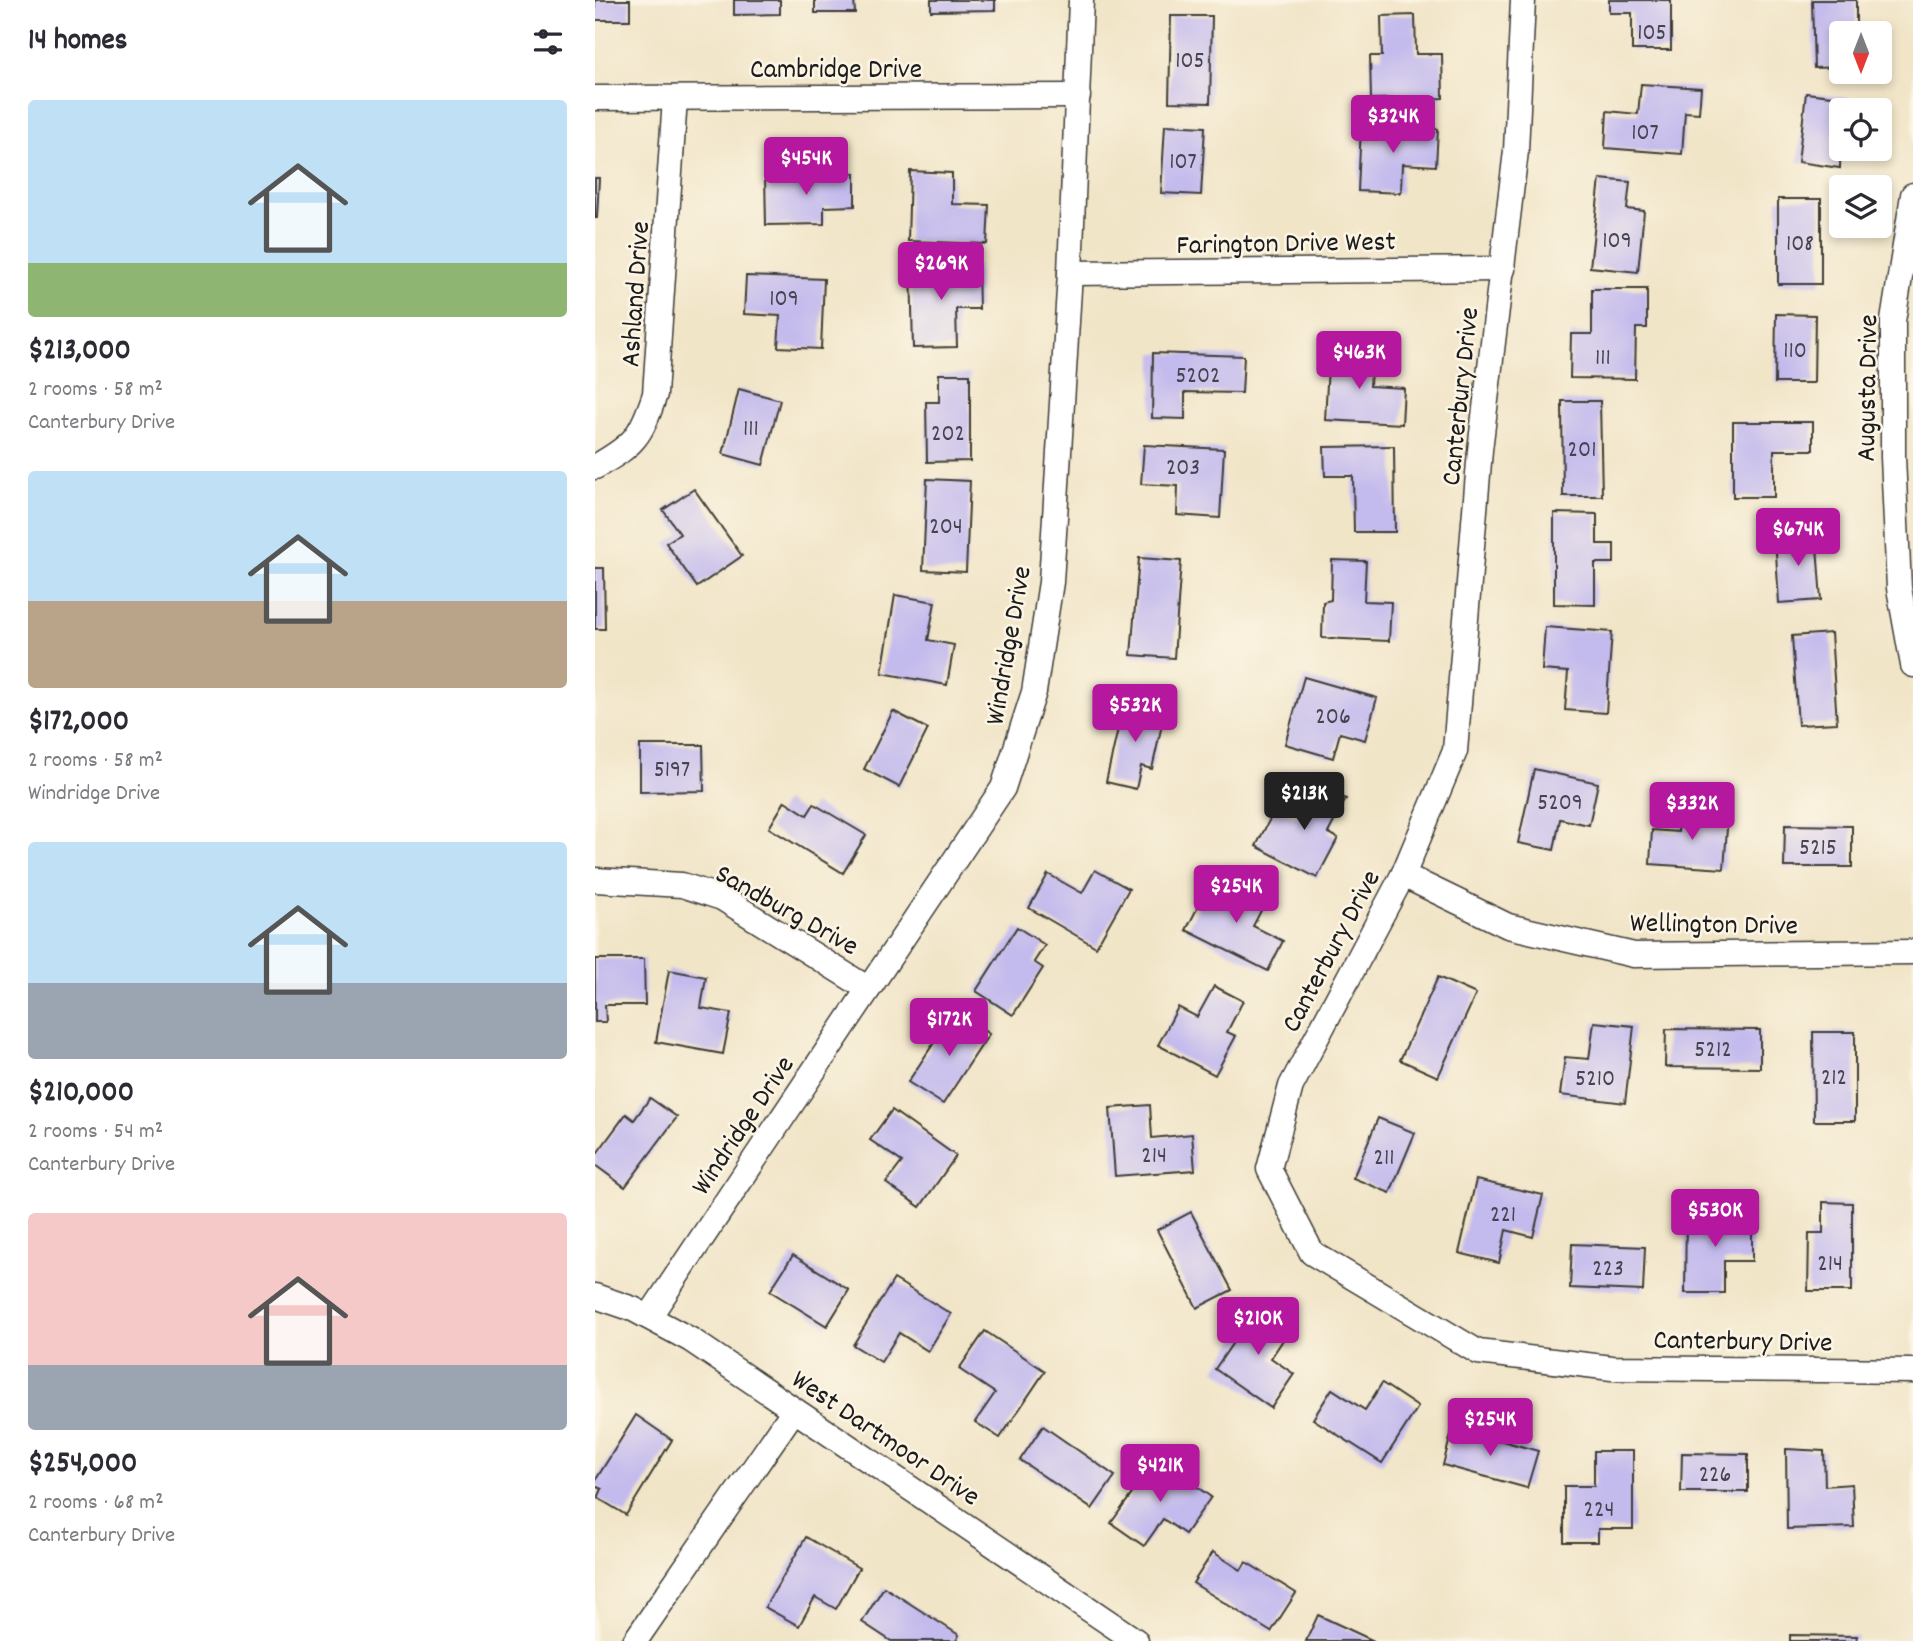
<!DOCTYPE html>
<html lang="en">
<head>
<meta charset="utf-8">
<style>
	body { margin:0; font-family:Dekko,sans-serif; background:#f2f2f3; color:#2b2b33; height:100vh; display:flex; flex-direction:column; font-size:26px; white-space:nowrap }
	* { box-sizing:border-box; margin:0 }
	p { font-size:23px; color:#7c7c81 }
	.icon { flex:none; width:38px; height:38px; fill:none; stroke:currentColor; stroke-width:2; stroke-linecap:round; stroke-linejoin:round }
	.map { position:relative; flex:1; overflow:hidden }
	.sheet { display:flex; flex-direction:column; background:#fff; width:595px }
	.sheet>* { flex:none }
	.needle { width:46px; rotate:180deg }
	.tools { position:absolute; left:1234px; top:21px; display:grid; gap:14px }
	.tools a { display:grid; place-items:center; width:63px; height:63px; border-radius:7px; background:#fff; box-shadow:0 4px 10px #0003; font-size:35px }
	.price { position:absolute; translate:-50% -60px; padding:0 16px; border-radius:7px; background:#b5179e; color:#fff; font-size:23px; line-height:46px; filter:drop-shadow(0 2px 4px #0008) }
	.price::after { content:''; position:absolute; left:50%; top:42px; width:21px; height:16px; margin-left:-10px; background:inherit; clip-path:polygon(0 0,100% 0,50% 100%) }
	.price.selected { background:#222; color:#fff }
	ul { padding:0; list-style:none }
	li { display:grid; align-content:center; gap:14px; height:371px; padding:0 28px }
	li span { display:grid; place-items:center; height:217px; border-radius:7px; color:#555 }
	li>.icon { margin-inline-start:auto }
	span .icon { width:126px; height:126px; fill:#fffc; stroke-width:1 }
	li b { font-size:30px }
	h2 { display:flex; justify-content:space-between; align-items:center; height:84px; padding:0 28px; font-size:30px }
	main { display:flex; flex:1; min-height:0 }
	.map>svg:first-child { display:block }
	.building { fill:#c3baed }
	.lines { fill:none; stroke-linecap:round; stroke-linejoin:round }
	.minor-casing { stroke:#3c3a36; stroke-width:27 }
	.minor { stroke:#fff; stroke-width:24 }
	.labels { text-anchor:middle; stroke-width:5; stroke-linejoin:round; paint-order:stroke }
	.number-label { font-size:24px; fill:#464450 }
	.street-label { font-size:28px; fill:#1c1c1c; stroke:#fcf5e5 }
</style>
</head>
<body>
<main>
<section class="sheet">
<h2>14 homes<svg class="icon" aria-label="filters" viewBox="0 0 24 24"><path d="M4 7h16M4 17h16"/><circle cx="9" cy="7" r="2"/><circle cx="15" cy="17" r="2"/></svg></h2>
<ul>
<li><span style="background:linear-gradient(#bfe0f5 75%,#8fb573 0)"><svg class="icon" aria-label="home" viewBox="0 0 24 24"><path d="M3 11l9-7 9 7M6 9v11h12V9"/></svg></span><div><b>$213,000</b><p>2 rooms · 58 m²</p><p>Canterbury Drive</p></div></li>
<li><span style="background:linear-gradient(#bfe0f5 60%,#b9a48a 0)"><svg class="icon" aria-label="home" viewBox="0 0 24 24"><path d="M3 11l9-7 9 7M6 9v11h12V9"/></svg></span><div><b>$172,000</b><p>2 rooms · 58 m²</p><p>Windridge Drive</p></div></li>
<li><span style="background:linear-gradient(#bfe0f5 65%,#9aa5b1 0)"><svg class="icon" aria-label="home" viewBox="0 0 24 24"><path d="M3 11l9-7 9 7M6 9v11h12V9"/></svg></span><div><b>$210,000</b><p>2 rooms · 54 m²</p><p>Canterbury Drive</p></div></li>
<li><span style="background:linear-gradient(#f6c9c9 70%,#9aa5b1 0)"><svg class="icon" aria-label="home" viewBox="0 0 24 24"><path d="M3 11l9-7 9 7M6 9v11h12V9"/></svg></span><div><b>$254,000</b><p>2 rooms · 68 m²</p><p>Canterbury Drive</p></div></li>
</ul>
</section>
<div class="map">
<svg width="1318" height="1641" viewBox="0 0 1318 1641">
	<rect width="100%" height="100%" fill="#fcf5e5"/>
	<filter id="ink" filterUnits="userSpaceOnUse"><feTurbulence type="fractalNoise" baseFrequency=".0143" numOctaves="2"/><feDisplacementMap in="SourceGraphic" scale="14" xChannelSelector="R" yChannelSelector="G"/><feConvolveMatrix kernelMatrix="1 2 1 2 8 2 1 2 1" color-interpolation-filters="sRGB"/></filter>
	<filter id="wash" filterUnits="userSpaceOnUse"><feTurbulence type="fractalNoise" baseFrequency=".00686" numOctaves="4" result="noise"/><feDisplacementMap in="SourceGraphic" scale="28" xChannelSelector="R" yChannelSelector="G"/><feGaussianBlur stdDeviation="1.57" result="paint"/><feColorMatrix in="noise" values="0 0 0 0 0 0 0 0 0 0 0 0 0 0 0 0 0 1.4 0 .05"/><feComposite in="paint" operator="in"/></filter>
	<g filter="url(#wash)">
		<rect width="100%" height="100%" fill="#f1e5c8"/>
		<g id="blocks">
			<!-- building -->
			<g class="building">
				<rect x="0" y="0" width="35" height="20"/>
				<path d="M 139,0 L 185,0 L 185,14 L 139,15 Z"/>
				<path d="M 220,0 L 259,0 L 260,13 L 220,13 Z"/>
				<path d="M 336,0 L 400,0 L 400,10 L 336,11 Z"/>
				<path d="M 1014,0 L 1076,0 L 1076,50 L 1037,50 L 1037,13 L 1014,13 Z"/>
				<path d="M 1217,0 L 1261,0 L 1261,33 L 1246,33 L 1246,67 L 1219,68 Z"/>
				<path d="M 820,15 L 821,54 L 847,54 L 848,98 L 776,99 L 775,56 L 787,56 L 786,16 Z"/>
				<path d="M 576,16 L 617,16 L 615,103 L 574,102 Z"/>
				<path d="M 1046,84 L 1106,88 L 1104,113 L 1090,112 L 1087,154 L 1010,148 L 1012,111 L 1043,114 Z"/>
				<path d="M 1211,93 L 1253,98 L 1252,110 L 1246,110 L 1245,168 L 1203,162 Z"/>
				<path d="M 570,125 L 610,127 L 606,195 L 566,193 Z"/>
				<path d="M 766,126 L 843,129 L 841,166 L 807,164 L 806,193 L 763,191 Z"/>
				<path d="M 315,171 L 357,173 L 357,204 L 394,205 L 392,244 L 313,241 Z"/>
				<path d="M 260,173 L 260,206 L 229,207 L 229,224 L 171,225 L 170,174 Z"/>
				<path d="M 0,178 L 4,178 L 2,218 L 0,218 Z"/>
				<path d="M 1005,179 L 1035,182 L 1032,209 L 1049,211 L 1043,272 L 995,267 Z"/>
				<rect x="1183" y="199" width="43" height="85"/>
				<path d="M 383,265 L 384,309 L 361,309 L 362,347 L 318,348 L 316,266 Z"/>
				<path d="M 151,276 L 229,279 L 226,349 L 183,347 L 185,316 L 149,314 Z"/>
				<path d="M 997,289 L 1052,289 L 1052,328 L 1041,328 L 1040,379 L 975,378 L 976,334 L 997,334 Z"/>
				<path d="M 1181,314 L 1220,315 L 1219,383 L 1180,383 Z"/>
				<path d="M 734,348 L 777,350 L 775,386 L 809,388 L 807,424 L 730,420 Z"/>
				<path d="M 558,353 L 649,356 L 647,393 L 590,392 L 590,419 L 557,418 Z"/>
				<path d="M 344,374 L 375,374 L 375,461 L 332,462 L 331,402 L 344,402 Z"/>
				<path d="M 144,389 L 185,400 L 168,465 L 128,454 Z"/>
				<path d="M 967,401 L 1005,401 L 1007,496 L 968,496 Z"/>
				<path d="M 1138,422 L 1218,422 L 1218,450 L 1179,450 L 1179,497 L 1138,497 Z"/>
				<path d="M 549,445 L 629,449 L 625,518 L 582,515 L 583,486 L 546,484 Z"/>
				<path d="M 799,446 L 800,532 L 759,532 L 758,476 L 730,476 L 729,447 Z"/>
				<path d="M 332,479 L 375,481 L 371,572 L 328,570 Z"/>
				<path d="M 99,489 L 147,556 L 102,587 L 71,543 L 85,534 L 68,510 Z"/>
				<path d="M 959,513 L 1002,514 L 1002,544 L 1019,544 L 1019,563 L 1000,563 L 1000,605 L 959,604 Z"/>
				<path d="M 1221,533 L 1226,600 L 1184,603 L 1180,536 Z"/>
				<path d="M 544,558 L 586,561 L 579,658 L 536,655 Z"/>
				<path d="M 737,560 L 771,561 L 769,601 L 796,602 L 794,641 L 727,638 L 728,602 L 736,600 Z"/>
				<path d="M 0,568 L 9,568 L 10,629 L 0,629 Z"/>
				<path d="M 300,595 L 340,602 L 333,640 L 359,645 L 352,685 L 287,673 Z"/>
				<path d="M 950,627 L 1017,632 L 1011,713 L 970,710 L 973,672 L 947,670 Z"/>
				<path d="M 1236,633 L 1242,723 L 1203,725 L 1197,636 Z"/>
				<path d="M 709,677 L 782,698 L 770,740 L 745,733 L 738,758 L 690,744 Z"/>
				<path d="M 529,702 L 570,711 L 557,769 L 546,766 L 541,789 L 511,782 Z"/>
				<path d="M 298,711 L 333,729 L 304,787 L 269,769 Z"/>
				<path d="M 45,745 L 108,745 L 109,791 L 45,792 Z"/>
				<path d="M 939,769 L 1003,783 L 994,825 L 965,819 L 959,850 L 923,843 Z"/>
				<path d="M 720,783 L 751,799 L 733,833 L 743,838 L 722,878 L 661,846 L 681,807 L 702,818 Z"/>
				<path d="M 190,801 L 212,815 L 219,804 L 271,835 L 248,873 L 174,828 Z"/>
				<path d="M 1085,812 L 1133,815 L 1129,869 L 1055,864 L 1057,830 L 1083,832 Z"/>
				<path d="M 1190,825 L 1257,826 L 1257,867 L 1189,867 Z"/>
				<path d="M 500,870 L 534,889 L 501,947 L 434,908 L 453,874 L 487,893 Z"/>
				<path d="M 635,878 L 673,897 L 658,926 L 688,941 L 673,971 L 591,930 L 608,897 L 622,904 Z"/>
				<path d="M 422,927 L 450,945 L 439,962 L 448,968 L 418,1015 L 381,991 Z"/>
				<path d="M 0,959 L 49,959 L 50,1005 L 10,1005 L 11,1022 L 0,1022 Z"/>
				<path d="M 74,970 L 111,977 L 106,1008 L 136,1013 L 128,1054 L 61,1042 Z"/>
				<path d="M 843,977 L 881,994 L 843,1077 L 805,1060 Z"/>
				<path d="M 619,986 L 648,1001 L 632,1032 L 641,1036 L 620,1075 L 563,1045 L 583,1007 L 602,1017 Z"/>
				<path d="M 360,1011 L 394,1034 L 348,1104 L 313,1082 Z"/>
				<path d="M 999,1022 L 1039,1026 L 1030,1103 L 965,1095 L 970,1057 L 994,1059 Z"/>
				<path d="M 1071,1029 L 1165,1030 L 1165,1068 L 1070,1067 Z"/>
				<path d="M 1218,1032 L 1260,1032 L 1260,1121 L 1219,1121 Z"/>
				<path d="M 55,1098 L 82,1117 L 30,1187 L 0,1165 L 0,1156 L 31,1114 L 39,1120 Z"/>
				<path d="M 555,1105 L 557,1138 L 597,1134 L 600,1170 L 520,1176 L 515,1108 Z"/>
				<path d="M 297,1110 L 361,1156 L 325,1207 L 291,1183 L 307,1162 L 275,1140 Z"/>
				<path d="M 783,1118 L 820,1133 L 795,1193 L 758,1178 Z"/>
				<path d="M 881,1180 L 948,1195 L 938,1237 L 911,1230 L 904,1263 L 864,1253 Z"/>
				<path d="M 1228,1202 L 1257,1203 L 1257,1291 L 1213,1291 L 1214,1233 L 1228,1233 Z"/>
				<path d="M 596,1212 L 637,1290 L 602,1308 L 562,1230 Z"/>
				<path d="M 1091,1215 L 1157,1215 L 1157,1261 L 1129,1261 L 1129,1293 L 1090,1293 Z"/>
				<path d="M 977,1244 L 1050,1247 L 1048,1291 L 975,1288 Z"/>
				<path d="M 198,1255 L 254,1290 L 232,1326 L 175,1291 Z"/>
				<path d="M 299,1279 L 356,1314 L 333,1351 L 304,1333 L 286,1362 L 258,1345 Z"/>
				<path d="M 665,1303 L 698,1325 L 676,1358 L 699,1374 L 676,1408 L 620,1369 Z"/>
				<path d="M 390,1331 L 450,1371 L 405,1438 L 380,1422 L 400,1393 L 364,1369 Z"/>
				<path d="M 787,1383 L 823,1407 L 787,1463 L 718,1419 L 737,1389 L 770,1410 Z"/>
				<path d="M 41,1415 L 77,1440 L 31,1515 L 3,1498 L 7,1489 L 0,1486 L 0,1481 Z"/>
				<path d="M 448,1426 L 520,1476 L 497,1509 L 425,1460 Z"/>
				<path d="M 858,1427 L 943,1451 L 932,1488 L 848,1465 Z"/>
				<path d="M 1191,1449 L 1229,1451 L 1230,1486 L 1257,1484 L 1259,1527 L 1192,1529 Z"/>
				<path d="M 999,1451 L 1038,1451 L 1038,1529 L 1003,1529 L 1003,1542 L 969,1542 L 969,1486 L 999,1486 Z"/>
				<path d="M 1087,1453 L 1153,1454 L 1153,1492 L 1086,1492 Z"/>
				<path d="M 562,1459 L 616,1497 L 590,1534 L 568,1519 L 549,1546 L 516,1523 Z"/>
				<path d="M 211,1537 L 264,1568 L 241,1609 L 220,1597 L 204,1626 L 170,1607 Z"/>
				<path d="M 618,1552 L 646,1570 L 651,1562 L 701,1593 L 676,1632 L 598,1583 Z"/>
				<path d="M 289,1587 L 364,1635 L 361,1641 L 296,1641 L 267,1622 Z"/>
				<path d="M 723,1615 L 779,1641 L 711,1641 Z"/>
				<path d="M 1195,1635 L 1262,1636 L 1261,1641 L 1195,1641 Z"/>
			</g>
		</g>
	</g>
	<g filter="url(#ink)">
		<use href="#blocks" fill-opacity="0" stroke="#3c3a36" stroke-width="2"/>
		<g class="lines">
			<!-- minor casing -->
			<g class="minor-casing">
				<g id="minor">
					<path d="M 928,0 L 921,151 L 885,450 L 860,751 L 808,875 L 696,1086 L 674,1169 L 717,1253 L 883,1352 L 1017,1368 L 1318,1371"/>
					<path d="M 0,98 L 483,96"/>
					<path d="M 1318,195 L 1298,321 L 1298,457 L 1304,588 L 1318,665"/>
					<path d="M 475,273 L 908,269"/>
					<path d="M 0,467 C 39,445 46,437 60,394 L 80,98"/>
					<path d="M 808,875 L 913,926 L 1039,955 L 1318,952"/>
					<path d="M 0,880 L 87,885 L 127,898 L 272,988"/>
					<path d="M 0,1296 L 38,1309 L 96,1340 L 541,1641"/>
					<path d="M 54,1317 L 408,788 L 439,692 L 456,582 L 475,273 L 486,0"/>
					<path d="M 40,1641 L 199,1410"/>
				</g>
			</g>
			<!-- minor -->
			<use href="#minor" class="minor"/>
		</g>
	</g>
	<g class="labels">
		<!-- number labels -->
		<g class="number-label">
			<text x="1057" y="39">105</text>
			<text x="595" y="67">105</text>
			<text x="1050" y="139">107</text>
			<text x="588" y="168">107</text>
			<text x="1022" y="247">109</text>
			<text x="1205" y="250">108</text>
			<text x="189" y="305">109</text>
			<text x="1200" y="357">110</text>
			<text x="1008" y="364">111</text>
			<text x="603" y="382">5202</text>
			<text x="156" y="435">111</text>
			<text x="353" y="440">202</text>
			<text x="987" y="456">201</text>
			<text x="588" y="474">203</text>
			<text x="351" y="533">204</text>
			<text x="738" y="723">206</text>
			<text x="77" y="776">5197</text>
			<text x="965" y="809">5209</text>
			<text x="1223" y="854">5215</text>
			<text x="1118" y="1056">5212</text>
			<text x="1239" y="1084">212</text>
			<text x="1000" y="1085">5210</text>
			<text x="559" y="1162">214</text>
			<text x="789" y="1164">211</text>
			<text x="908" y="1221">221</text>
			<text x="1235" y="1270">214</text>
			<text x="1013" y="1275">223</text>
			<text x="1120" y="1481">226</text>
			<text x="1004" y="1516">224</text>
		</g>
		<!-- street labels -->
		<g class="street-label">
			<text x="241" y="77">Cambridge Drive</text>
			<text transform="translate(691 241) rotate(-1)" y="10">Farington Drive West</text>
			<text transform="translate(38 294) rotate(-86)" y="10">Ashland Drive</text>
			<text transform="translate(1270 388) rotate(-89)" y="10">Augusta Drive</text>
			<text transform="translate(863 396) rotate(-84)" y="10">Canterbury Drive</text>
			<text transform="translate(411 645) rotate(-80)" y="10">Windridge Drive</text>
			<text transform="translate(193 908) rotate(29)" y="10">Sandburg Drive</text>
			<text transform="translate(1119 922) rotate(1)" y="10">Wellington Drive</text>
			<text transform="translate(734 950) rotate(-62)" y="10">Canterbury Drive</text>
			<text transform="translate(146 1124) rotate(-56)" y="10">Windridge Drive</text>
			<text transform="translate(1148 1339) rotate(1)" y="10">Canterbury Drive</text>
			<text transform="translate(292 1436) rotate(34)" y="10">West Dartmoor Drive</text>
		</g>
	</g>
</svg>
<div class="tools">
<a><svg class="needle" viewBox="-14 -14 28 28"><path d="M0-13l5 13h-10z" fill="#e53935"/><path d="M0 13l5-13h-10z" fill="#7c7c81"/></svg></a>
<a><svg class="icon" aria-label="locate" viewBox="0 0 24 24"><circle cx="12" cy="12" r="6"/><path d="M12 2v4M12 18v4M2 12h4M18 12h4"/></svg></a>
<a><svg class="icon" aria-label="layers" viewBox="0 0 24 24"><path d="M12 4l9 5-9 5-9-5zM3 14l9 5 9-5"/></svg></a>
</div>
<b class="price" style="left:798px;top:155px">$324K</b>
<b class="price" style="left:211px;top:197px">$454K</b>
<b class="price" style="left:346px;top:302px">$269K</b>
<b class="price" style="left:764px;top:391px">$463K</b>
<b class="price" style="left:1203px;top:568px">$674K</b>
<b class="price" style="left:540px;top:744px">$532K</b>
<b class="price selected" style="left:709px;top:832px">$213K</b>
<b class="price" style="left:1097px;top:842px">$332K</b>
<b class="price" style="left:641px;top:925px">$254K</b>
<b class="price" style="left:354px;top:1058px">$172K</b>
<b class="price" style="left:1120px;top:1249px">$530K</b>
<b class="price" style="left:663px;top:1357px">$210K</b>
<b class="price" style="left:895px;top:1458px">$254K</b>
<b class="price" style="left:565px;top:1504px">$421K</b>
</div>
</main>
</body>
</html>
